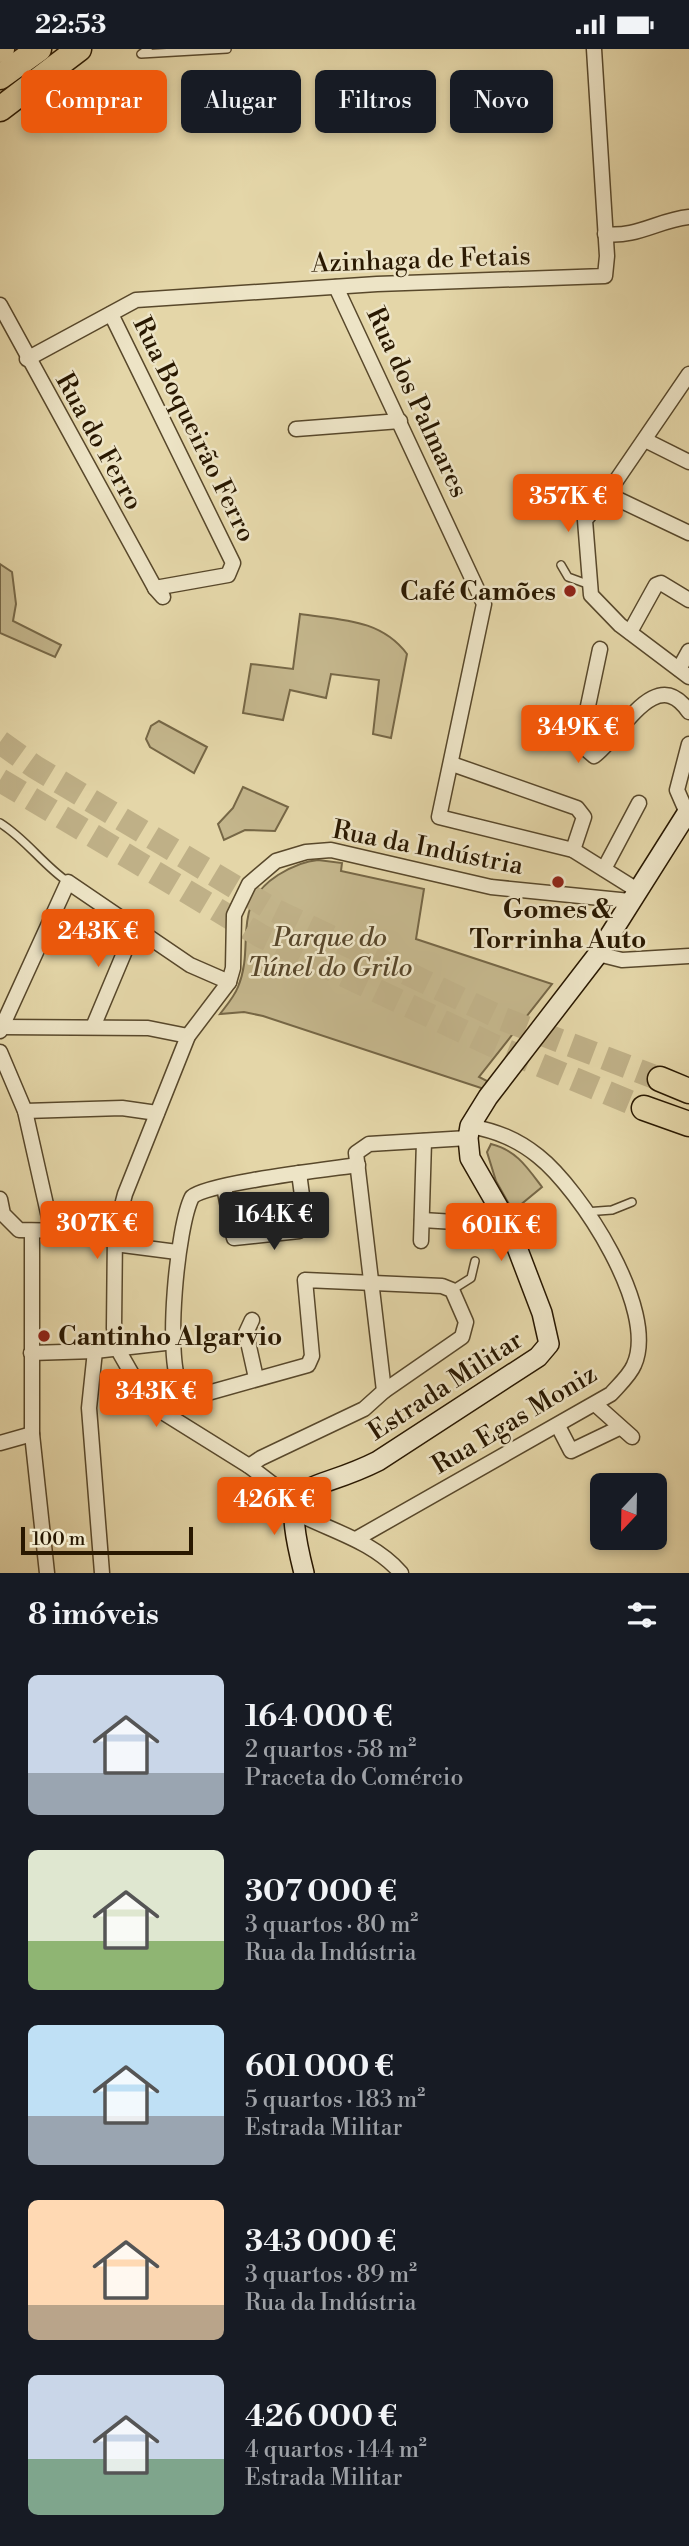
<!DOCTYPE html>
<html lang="pt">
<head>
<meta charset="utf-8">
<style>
	body { margin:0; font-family:"Libre Bodoni",serif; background:#242831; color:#f1f3f6; height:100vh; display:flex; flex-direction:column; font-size:26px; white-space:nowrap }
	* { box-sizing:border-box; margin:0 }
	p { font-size:23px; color:#9ea1a6 }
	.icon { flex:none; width:38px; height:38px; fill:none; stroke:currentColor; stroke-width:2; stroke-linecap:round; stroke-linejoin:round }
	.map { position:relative; height:1524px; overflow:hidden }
	.side { display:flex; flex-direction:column; background:#171b24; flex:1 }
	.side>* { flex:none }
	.banner { position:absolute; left:21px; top:21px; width:648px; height:63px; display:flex; gap:14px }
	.needle { width:46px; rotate:202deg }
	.buttons { position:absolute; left:590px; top:1424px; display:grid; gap:14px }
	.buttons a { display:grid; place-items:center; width:77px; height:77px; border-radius:10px; background:#171b24; box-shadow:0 4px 10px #0003; font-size:35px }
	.scale { position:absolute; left:21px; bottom:18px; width:172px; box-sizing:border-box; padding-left:7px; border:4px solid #291801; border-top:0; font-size:19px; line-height:24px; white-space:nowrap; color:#291801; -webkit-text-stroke:5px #ede4c6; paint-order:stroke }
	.price { position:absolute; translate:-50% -60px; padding:0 16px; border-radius:7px; background:#ea580c; color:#fff; font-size:23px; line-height:46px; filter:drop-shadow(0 2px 4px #0008) }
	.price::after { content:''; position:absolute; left:50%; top:42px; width:21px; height:16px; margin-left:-10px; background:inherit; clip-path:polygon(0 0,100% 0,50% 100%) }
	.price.current { background:#222; color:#fff }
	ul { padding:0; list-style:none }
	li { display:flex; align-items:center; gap:21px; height:175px; padding:0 28px }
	li span { display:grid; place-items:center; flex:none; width:196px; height:140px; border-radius:10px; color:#555 }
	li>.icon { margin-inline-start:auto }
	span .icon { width:84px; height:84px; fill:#fffc; stroke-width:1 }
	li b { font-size:30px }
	h2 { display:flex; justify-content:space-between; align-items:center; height:84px; padding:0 28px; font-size:30px }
	.tag { padding:0 24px; border-radius:10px; background:#171b24; box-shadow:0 4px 10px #0003; font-size:24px; line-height:63px }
	.tag.current { background:#ea580c; color:#fff }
	.status { display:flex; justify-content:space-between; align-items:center; height:49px; padding:0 35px; background:#171b24; direction:ltr }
	.status svg { height:19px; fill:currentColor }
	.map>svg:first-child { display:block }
	.green { fill:#c4b68c; stroke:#766746; stroke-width:2 }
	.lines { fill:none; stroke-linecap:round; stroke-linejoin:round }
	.highway-tunnel { stroke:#bfb087; stroke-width:24; stroke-dasharray:24 12; stroke-linecap:butt }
	.lane-casing { stroke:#58482b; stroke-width:10 }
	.street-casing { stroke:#58482b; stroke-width:17 }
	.secondary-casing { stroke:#291801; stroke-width:22 }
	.highway-casing { stroke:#291801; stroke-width:27 }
	.lane { stroke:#ede4c6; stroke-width:7 }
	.street { stroke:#ede4c6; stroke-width:14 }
	.secondary { stroke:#ede4c6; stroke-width:19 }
	.highway { stroke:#e4d6a8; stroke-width:24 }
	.poi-dot { fill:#8f2418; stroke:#ede4c6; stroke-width:2.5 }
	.labels { text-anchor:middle; stroke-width:5; stroke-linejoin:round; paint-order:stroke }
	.street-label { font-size:26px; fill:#291801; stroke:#ede4c6 }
	.poi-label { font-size:26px; font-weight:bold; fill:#291801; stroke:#ede4c6; text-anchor:end }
	.park-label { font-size:26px; font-style:italic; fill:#58472b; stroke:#ede4c6 }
</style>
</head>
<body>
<div class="status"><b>22:53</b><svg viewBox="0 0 49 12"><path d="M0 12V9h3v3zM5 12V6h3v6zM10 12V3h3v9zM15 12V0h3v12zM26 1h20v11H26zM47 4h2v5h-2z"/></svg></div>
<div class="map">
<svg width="689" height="1524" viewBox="0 0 689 1524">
	<rect width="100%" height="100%" fill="#e4d6a8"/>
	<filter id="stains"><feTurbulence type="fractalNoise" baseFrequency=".00286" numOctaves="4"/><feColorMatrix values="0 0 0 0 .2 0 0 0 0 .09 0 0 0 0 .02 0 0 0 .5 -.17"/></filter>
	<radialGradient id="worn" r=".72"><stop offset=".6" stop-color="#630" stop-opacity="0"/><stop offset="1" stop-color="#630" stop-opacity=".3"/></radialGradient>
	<!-- green -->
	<g class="green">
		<path d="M 0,515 L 12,523 L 16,555 L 13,572 L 61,596 L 55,608 L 0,584 Z"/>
		<path d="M 300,565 C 341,571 381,570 407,605 L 391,689 L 373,685 L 379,631 L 331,625 L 326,649 L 290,641 L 283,671 L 243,664 L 251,615 L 293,620 Z"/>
		<path d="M 159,672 L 207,698 L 194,724 L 150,698 L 146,690 L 151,677 Z"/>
		<path d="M 243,738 L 288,758 L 275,782 L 245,781 L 224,791 L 218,775 L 233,759 Z"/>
		<path d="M 318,811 L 342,814 L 341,822 L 424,840 L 416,890 L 552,935 L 479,1028 L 487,1032 L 484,1040 L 263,967 L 244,963 L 220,965 C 226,957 234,948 238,938 C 256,895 229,858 278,826 C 291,818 304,812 318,811 Z"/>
		<path d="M 491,1095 C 516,1101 527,1118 542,1138 L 513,1162 L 496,1132 L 487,1103 Z"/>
	</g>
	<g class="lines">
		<!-- highway-tunnel -->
		<g class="highway-tunnel">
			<path d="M 0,693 L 35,718 L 270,859 L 503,970 L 660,1030"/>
			<path d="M 0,731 L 261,887 L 492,996 L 644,1059"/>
		</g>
		<!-- lane casing -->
		<g class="lane-casing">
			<g id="lane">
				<path d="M 148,0 L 141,5 L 227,0"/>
				<path d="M 561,516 L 568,528 L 590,536"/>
				<path d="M 0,774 C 26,790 43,816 68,833"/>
				<path d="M 585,1163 L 612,1161 L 632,1153"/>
				<path d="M 452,1241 L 471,1229 L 475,1212"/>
			</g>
		</g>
		<!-- street casing -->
		<g class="street-casing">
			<g id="street">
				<path d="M 605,185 C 636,189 659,171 689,168"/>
				<path d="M 336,238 L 484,555 L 439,768 L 573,801 L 637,841"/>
				<path d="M 0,256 L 155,539 L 163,548"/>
				<path d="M 111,265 L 233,514 L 228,526 L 155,539"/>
				<path d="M 27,310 L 136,251 L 377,235 L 605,227 L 607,207 L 594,0"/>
				<path d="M 689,325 L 607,445 L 585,471 L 591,546 L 620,576 L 689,628"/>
				<path d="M 296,380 L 400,372"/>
				<path d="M 645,391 L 689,413"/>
				<path d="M 607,445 L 689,484"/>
				<path d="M 630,583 L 656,536 L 661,534 L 689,551"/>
				<path d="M 600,600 L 580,695 L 594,707 C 621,688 655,613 689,663"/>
				<path d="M 679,620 L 689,602"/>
				<path d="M 452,715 L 577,759 L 584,768 L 573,801"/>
				<path d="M 687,764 L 677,741 L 689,695"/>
				<path d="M 604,820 L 639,754"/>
				<path d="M 598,905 L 622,911 L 689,907"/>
				<path d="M 1,978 L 148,979 L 188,987"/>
				<path d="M 93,978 L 135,878"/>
				<path d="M 0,982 L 68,833 L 190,916 L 229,933"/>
				<path d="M 0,1003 L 25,1062 L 52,1182"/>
				<path d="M 25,1062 L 122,1059 L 157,1064"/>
				<path d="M 358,1116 C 331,1120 207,1134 192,1148 C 177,1177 165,1308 180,1336 C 182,1341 187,1345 190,1349 L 308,1316 L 312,1307 L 305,1231 L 442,1237 L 452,1241 L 466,1273 L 462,1288 L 384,1342"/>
				<path d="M 224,1138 L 234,1189 L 299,1182 L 306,1176 L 299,1124"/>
				<path d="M 0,1150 L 3,1165 L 19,1181 L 115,1183"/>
				<path d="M 422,1171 L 455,1173"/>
				<path d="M 32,1183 L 32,1385 L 47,1524"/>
				<path d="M 421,1192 L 424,1092"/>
				<path d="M 115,1195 L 177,1203"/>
				<path d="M 252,1271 L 246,1284 L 256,1329"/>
				<path d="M 95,1302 L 89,1359 L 102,1524"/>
				<path d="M 31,1304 L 95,1302 L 174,1293"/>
				<path d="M 595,1355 L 632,1388"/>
				<path d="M 558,1377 L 571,1402 L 619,1379"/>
				<path d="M 0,1394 L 32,1385"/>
				<path d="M 249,1417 L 261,1409 L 364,1360 L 384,1342 L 356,1104 L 369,1095 L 468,1089"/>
				<path d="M 296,1453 L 249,1417 L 164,1364 L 133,1327 L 117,1299 L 114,1279 L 115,1183 L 125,1145 L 188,987 L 229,933 L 233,919 L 234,866 L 249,835 L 276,812 L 306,803 L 331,801 L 491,838 L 630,852"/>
				<path d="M 293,1462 C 330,1482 372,1491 401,1524"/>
				<path d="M 356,1490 L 611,1345 C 618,1337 630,1326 634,1316 C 659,1261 580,1140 538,1107 C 517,1090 496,1082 470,1077"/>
			</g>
		</g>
		<!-- secondary casing -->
		<g class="secondary-casing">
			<path id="secondary" d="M 304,1524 C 278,1421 303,1450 378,1412 L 538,1308 L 549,1295 L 542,1264 L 508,1175 L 470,1109 L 468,1089 L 470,1077 L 488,1048 L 598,905 L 689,761"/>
		</g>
		<!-- highway casing -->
		<g class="highway-casing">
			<g id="highway">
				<path d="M 0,1 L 2,0"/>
				<path d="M 0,28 L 39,0"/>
				<path d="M 0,60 L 79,0"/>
				<path d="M 660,1030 L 689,1042"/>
				<path d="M 644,1059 L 689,1075"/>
			</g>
		</g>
		<!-- lane -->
		<use href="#lane" class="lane"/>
		<!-- street -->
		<use href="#street" class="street"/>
		<!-- secondary -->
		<use href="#secondary" class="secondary"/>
		<!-- highway -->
		<use href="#highway" class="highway"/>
	</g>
	<!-- markers -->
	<g class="poi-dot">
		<circle cx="570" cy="542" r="7"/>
		<circle cx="558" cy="833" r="7"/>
		<circle cx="44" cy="1287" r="7"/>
	</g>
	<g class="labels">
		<!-- street labels -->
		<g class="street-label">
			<text transform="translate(421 210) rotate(-2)" y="9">Azinhaga de Fetais</text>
			<text transform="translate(418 353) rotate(65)" y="9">Rua dos Palmares</text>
			<text transform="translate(195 380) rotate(64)" y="9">Rua Boqueirão Ferro</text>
			<text transform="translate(100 392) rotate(61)" y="9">Rua do Ferro</text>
			<text transform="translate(428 798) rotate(11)" y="9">Rua da Indústria</text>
			<text transform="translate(445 1336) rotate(-33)" y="9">Estrada Militar</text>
			<text transform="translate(514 1370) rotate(-31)" y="9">Rua Egas Moniz</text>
		</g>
		<!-- poi labels -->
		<g class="poi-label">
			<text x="556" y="551">Café Camões</text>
			<text x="558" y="869" text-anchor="middle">Gomes &amp;<tspan x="558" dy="30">Torrinha Auto</tspan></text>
			<text x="58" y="1296" text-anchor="start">Cantinho Algarvio</text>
		</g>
		<!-- park labels -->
		<g class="park-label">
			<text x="330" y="897">Parque do<tspan x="330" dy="30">Túnel do Grilo</tspan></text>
		</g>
	</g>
	<rect width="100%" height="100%" filter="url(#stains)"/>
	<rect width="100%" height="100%" fill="url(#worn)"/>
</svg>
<div class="buttons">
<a><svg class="needle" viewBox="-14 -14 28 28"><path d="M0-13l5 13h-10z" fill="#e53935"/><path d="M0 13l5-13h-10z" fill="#9ea1a6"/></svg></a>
</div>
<div class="scale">100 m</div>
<b class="price" style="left:568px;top:485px">357K €</b>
<b class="price" style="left:578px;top:716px">349K €</b>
<b class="price" style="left:98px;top:920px">243K €</b>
<b class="price current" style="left:274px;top:1203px">164K €</b>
<b class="price" style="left:97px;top:1212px">307K €</b>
<b class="price" style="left:501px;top:1214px">601K €</b>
<b class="price" style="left:156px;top:1380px">343K €</b>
<b class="price" style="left:274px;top:1488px">426K €</b>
<div class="banner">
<a class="tag current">Comprar</a>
<a class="tag">Alugar</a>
<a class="tag">Filtros</a>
<a class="tag">Novo</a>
</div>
</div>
<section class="side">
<h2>8 imóveis<svg class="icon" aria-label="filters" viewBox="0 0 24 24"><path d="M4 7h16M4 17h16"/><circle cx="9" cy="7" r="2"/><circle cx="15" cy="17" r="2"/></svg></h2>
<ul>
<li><span style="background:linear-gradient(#c9d6e8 70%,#9aa5b1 0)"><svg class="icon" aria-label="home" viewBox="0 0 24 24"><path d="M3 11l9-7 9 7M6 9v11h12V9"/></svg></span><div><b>164 000 €</b><p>2 quartos · 58 m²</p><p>Praceta do Comércio</p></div></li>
<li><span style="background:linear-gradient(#dfe7d0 65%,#8fb573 0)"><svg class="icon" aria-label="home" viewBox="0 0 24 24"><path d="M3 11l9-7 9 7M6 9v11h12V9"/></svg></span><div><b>307 000 €</b><p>3 quartos · 80 m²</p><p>Rua da Indústria</p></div></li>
<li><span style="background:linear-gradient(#bfe0f5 65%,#9aa5b1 0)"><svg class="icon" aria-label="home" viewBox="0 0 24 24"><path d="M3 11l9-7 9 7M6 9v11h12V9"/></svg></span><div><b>601 000 €</b><p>5 quartos · 183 m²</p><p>Estrada Militar</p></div></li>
<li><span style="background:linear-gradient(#ffd9b3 75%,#b9a48a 0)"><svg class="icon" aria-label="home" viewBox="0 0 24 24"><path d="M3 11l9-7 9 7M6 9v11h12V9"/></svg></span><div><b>343 000 €</b><p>3 quartos · 89 m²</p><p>Rua da Indústria</p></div></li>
<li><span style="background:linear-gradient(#c9d6e8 60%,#7fa58c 0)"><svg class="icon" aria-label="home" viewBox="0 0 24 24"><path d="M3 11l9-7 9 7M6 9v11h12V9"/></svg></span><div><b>426 000 €</b><p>4 quartos · 144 m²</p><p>Estrada Militar</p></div></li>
</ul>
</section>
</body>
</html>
